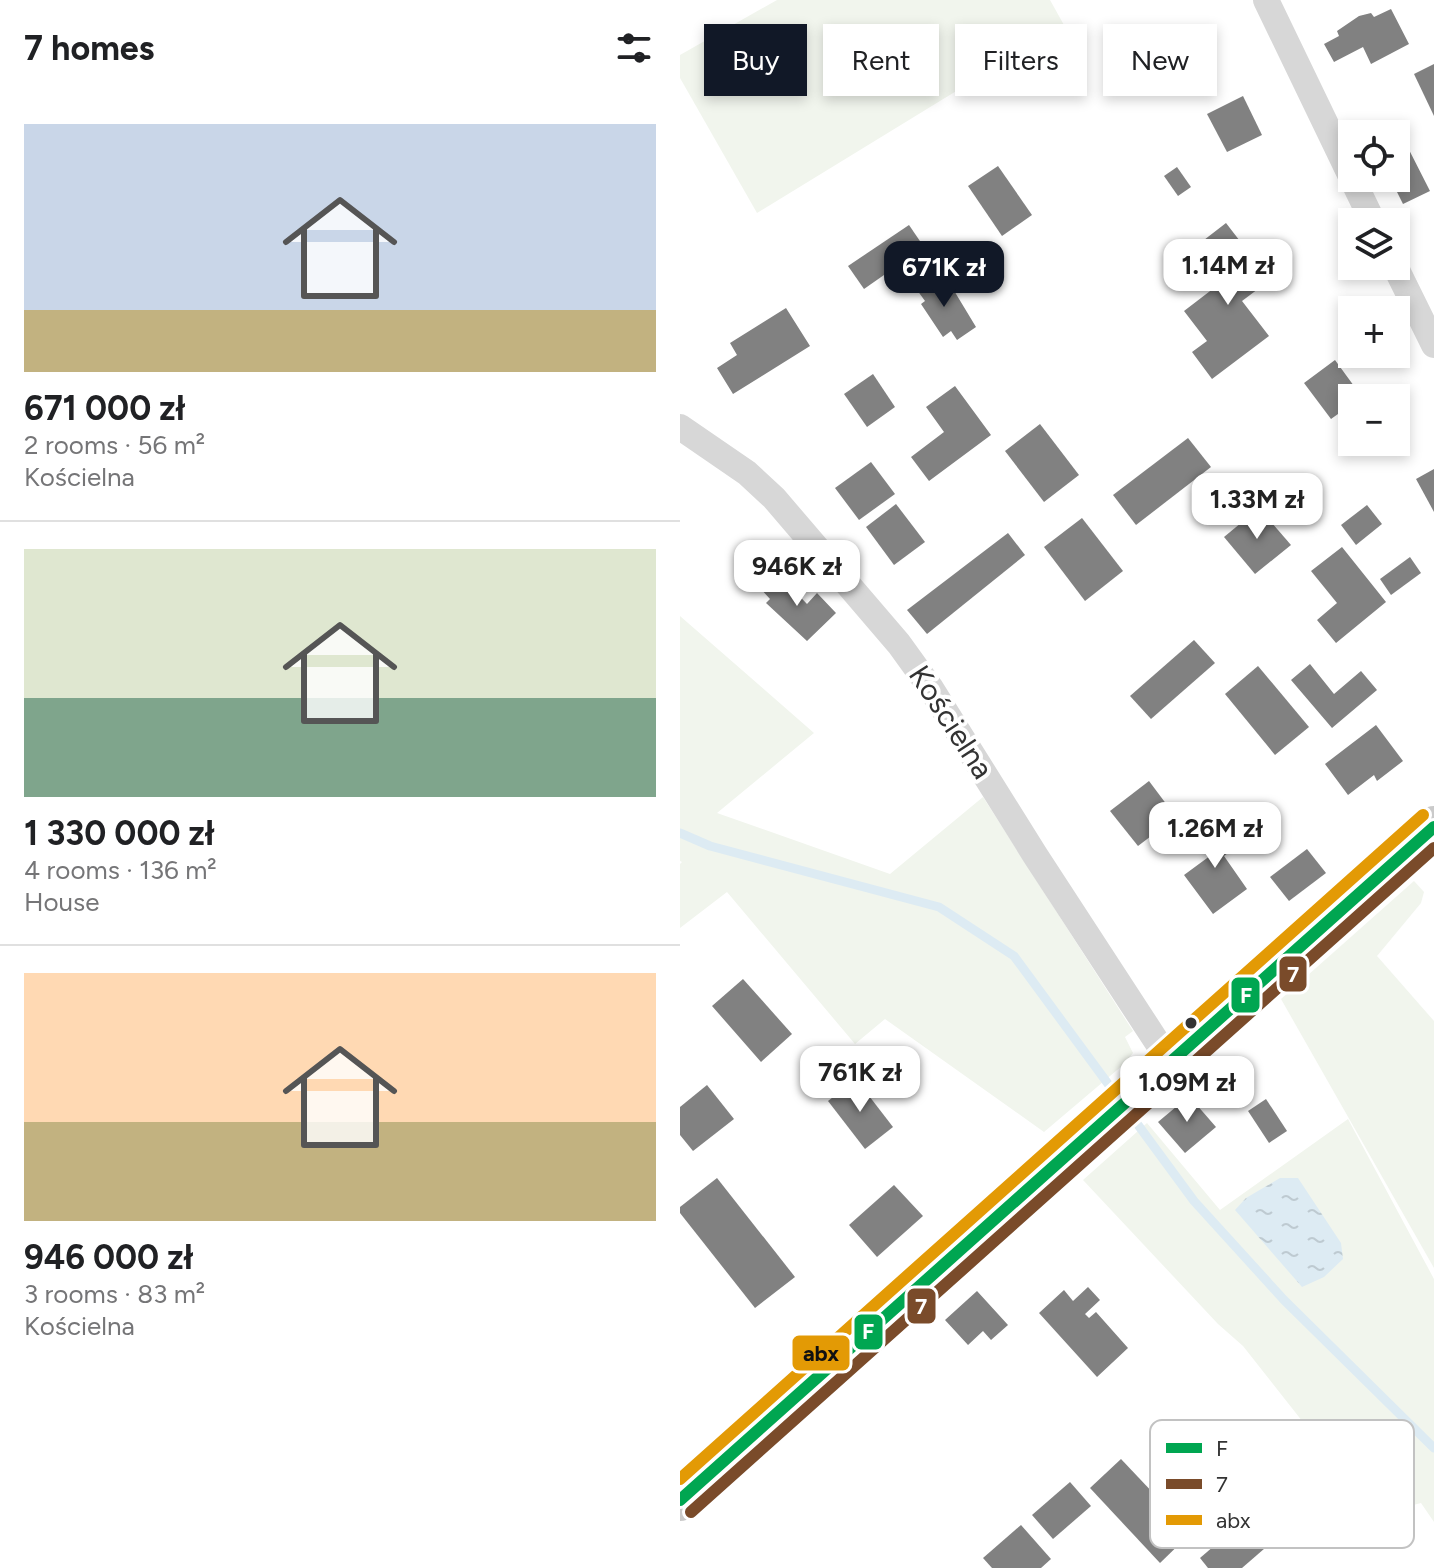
<!DOCTYPE html>
<html lang="en">
<head>
<meta charset="utf-8">
<style>
	body { margin:0; font-family:Figtree,sans-serif; background:#f2f2f2; color:#202124; height:100vh; display:flex; flex-direction:column; font-size:30px; white-space:nowrap }
	* { box-sizing:border-box; margin:0 }
	p { font-size:26px; color:#757577 }
	.icon { flex:none; width:44px; height:44px; fill:none; stroke:currentColor; stroke-width:2; stroke-linecap:round; stroke-linejoin:round }
	.map { position:relative; flex:1; overflow:hidden }
	.details { display:flex; flex-direction:column; background:#fff; width:680px }
	.details>* { flex:none }
	.top-card { position:absolute; left:24px; top:24px; width:610px; height:72px; display:flex; gap:16px }
	.buttons { position:absolute; left:658px; top:120px; display:grid; gap:16px }
	.buttons a { display:grid; place-items:center; width:72px; height:72px; border-radius:0px; background:#fff; box-shadow:0 4px 12px #0003; font-size:40px }
	.price { position:absolute; translate:-50% -68px; padding:0 18px; border-radius:16px; background:#fff; color:#222; font-size:26px; line-height:52px; filter:drop-shadow(0 2px 4px #0008) }
	.price::after { content:''; position:absolute; left:50%; top:48px; width:24px; height:18px; margin-left:-12px; background:inherit; clip-path:polygon(0 0,100% 0,50% 100%) }
	.price.active { background:#111827; color:#fff }
	ul { padding:0; list-style:none }
	li { display:grid; align-content:center; gap:16px; height:424px; padding:0 24px }
	li+li { border-top:2px solid #e0e0e0 }
	li span { display:grid; place-items:center; height:248px; border-radius:0px; color:#555 }
	li>.icon { margin-inline-start:auto }
	span .icon { width:144px; height:144px; fill:#fffc; stroke-width:1 }
	li b { font-size:34px }
	h2 { display:flex; justify-content:space-between; align-items:center; height:96px; padding:0 24px; font-size:34px }
	.pill { padding:0 28px; border-radius:0px; background:#fff; box-shadow:0 4px 12px #0003; font-size:28px; line-height:72px }
	.pill.active { background:#111827; color:#fff }
	main { display:flex; flex:1; min-height:0 }
	.map>svg:first-child { display:block }
	.grass { fill:#f1f5ed }
	.water { fill:url(#water-ripples) }
	.lines { fill:none; stroke-linecap:round; stroke-linejoin:round }
	.stream { stroke:#ddebf3; stroke-width:9 }
	.building { fill:#818181 }
	.minor { stroke:#d7d7d7; stroke-width:26 }
	.primary { stroke:#cacaca; stroke-width:42 }
	.bus-1-casing { stroke:#fff; stroke-width:18 }
	.bus-2-casing { stroke:#fff; stroke-width:18 }
	.bus-3-casing { stroke:#fff; stroke-width:18 }
	.bus-1 { stroke:#00a651; stroke-width:12 }
	.bus-2 { stroke:#7a4b2a; stroke-width:12 }
	.bus-3 { stroke:#e39a05; stroke-width:12 }
	.bus-dot { fill:#333; stroke:#fff; stroke-width:3 }
	.labels { text-anchor:middle; stroke-width:8; stroke-linejoin:round; paint-order:stroke }
	.street-label { font-size:30px; fill:#333; stroke:#fff }
	.key { fill:#fff; stroke:#c2c2c2; stroke-width:2 }
	.key-label { font-size:22px; fill:#333 }
	.line-badge { stroke:#fff; stroke-width:3 }
	.badge-label { font-size:22px; text-anchor:middle; font-weight:bold; fill:#fff }
	.pale-badge-label { font-size:22px; text-anchor:middle; font-weight:bold; fill:#111 }
</style>
</head>
<body>
<main>
<section class="details">
<h2>7 homes<svg class="icon" aria-label="filters" viewBox="0 0 24 24"><path d="M4 7h16M4 17h16"/><circle cx="9" cy="7" r="2"/><circle cx="15" cy="17" r="2"/></svg></h2>
<ul>
<li><span style="background:linear-gradient(#c9d6e8 75%,#c2b280 0)"><svg class="icon" aria-label="home" viewBox="0 0 24 24"><path d="M3 11l9-7 9 7M6 9v11h12V9"/></svg></span><div><b>671 000 zł</b><p>2 rooms · 56 m²</p><p>Kościelna</p></div></li>
<li><span style="background:linear-gradient(#dfe7d0 60%,#7fa58c 0)"><svg class="icon" aria-label="home" viewBox="0 0 24 24"><path d="M3 11l9-7 9 7M6 9v11h12V9"/></svg></span><div><b>1 330 000 zł</b><p>4 rooms · 136 m²</p><p>House</p></div></li>
<li><span style="background:linear-gradient(#ffd9b3 60%,#c2b280 0)"><svg class="icon" aria-label="home" viewBox="0 0 24 24"><path d="M3 11l9-7 9 7M6 9v11h12V9"/></svg></span><div><b>946 000 zł</b><p>3 rooms · 83 m²</p><p>Kościelna</p></div></li>
</ul>
</section>
<div class="map">
<svg width="754" height="1568" viewBox="0 0 754 1568">
	<defs>
		<pattern id="water-ripples" width="26" height="14" patternUnits="userSpaceOnUse" patternTransform="scale(2)"><rect width="26" height="14" fill="#ddebf3"/><path d="M2 4q2-2 4 0t4 0M15 11q2-2 4 0t4 0" fill="none" stroke="#becad1"/></pattern>
	</defs>
	<rect width="100%" height="100%" fill="#fff"/>
	<!-- grass -->
	<g class="grass">
		<path d="M 97,0 L 370,0 L 384,25 L 77,213 L 0,78 L 0,55 Z"/>
		<path d="M 0,616 L 134,733 L 37,813 L 210,874 L 303,797 L 453,1031 L 445,1037 L 453,1053 L 443,1065 L 364,1132 L 205,1019 L 175,1044 L 47,892 L 0,928 L 0,864 L 2,862 L 0,861 Z"/>
		<path d="M 734,881 L 744,892 L 741,903 L 697,956 L 754,1021 L 754,1268 L 601,999 Z"/>
		<path d="M 668,1119 L 754,1279 L 754,1522 L 741,1503 L 687,1517 L 670,1534 L 659,1538 L 650,1516 L 667,1488 L 656,1464 L 563,1346 L 538,1324 L 403,1180 L 467,1123 L 540,1210 Z"/>
	</g>
	<!-- water -->
	<path class="water" d="M 600,1178 L 618,1178 L 661,1243 L 663,1259 L 644,1277 L 622,1287 L 555,1210 L 566,1198 Z"/>
	<g class="lines">
		<!-- stream -->
		<g class="stream">
			<path d="M 0,833 L 30,846 L 259,907 L 334,956 L 437,1096"/>
			<path d="M 450,1114 L 514,1201 L 604,1300 L 754,1448"/>
		</g>
	</g>
	<!-- building -->
	<g class="building">
		<path d="M 711,9 L 729,44 L 691,64 L 683,47 L 654,62 L 644,44 L 659,36 L 657,31 L 679,16 L 691,13 L 694,17 Z"/>
		<path d="M 754,64 L 754,116 L 734,74 Z"/>
		<path d="M 563,96 L 582,135 L 547,152 L 527,114 Z"/>
		<path d="M 721,134 L 750,191 L 723,204 L 710,178 L 716,178 L 716,137 Z"/>
		<path d="M 318,166 L 352,215 L 322,236 L 288,186 Z"/>
		<path d="M 497,167 L 511,187 L 498,196 L 484,176 Z"/>
		<path d="M 546,223 L 590,280 L 562,301 L 589,336 L 532,379 L 512,352 L 527,341 L 504,311 L 551,275 L 524,240 Z"/>
		<path d="M 229,225 L 244,247 L 184,289 L 168,266 Z"/>
		<path d="M 245,274 L 258,292 L 270,284 L 296,327 L 277,340 L 271,331 L 263,337 L 241,304 L 245,301 L 232,283 Z"/>
		<path d="M 106,308 L 130,346 L 53,394 L 37,368 L 57,355 L 50,343 Z"/>
		<path d="M 655,360 L 682,397 L 672,398 L 672,404 L 651,419 L 624,383 Z"/>
		<path d="M 193,374 L 215,407 L 187,427 L 164,394 Z"/>
		<path d="M 275,386 L 311,435 L 249,481 L 231,457 L 264,432 L 246,407 Z"/>
		<path d="M 360,424 L 399,475 L 364,502 L 325,451 Z"/>
		<path d="M 508,438 L 531,467 L 456,525 L 433,495 Z"/>
		<path d="M 191,462 L 215,494 L 179,520 L 155,488 Z"/>
		<path d="M 754,469 L 754,512 L 736,479 Z"/>
		<path d="M 216,504 L 245,542 L 214,565 L 186,527 Z"/>
		<path d="M 687,505 L 702,524 L 676,545 L 661,525 Z"/>
		<path d="M 579,508 L 611,545 L 575,574 L 544,537 Z"/>
		<path d="M 402,518 L 443,571 L 405,601 L 364,547 Z"/>
		<path d="M 328,533 L 345,555 L 247,634 L 227,610 Z"/>
		<path d="M 662,547 L 706,602 L 656,643 L 637,620 L 657,603 L 631,571 Z"/>
		<path d="M 730,557 L 741,573 L 711,595 L 700,579 Z"/>
		<path d="M 90,573 L 102,586 L 106,582 L 127,604 L 137,593 L 156,613 L 127,641 L 86,603 L 90,599 L 78,586 Z"/>
		<path d="M 514,640 L 535,663 L 471,719 L 450,696 Z"/>
		<path d="M 630,664 L 654,694 L 681,671 L 697,690 L 652,728 L 611,680 Z"/>
		<path d="M 578,666 L 629,727 L 595,755 L 545,694 Z"/>
		<path d="M 696,725 L 723,761 L 697,781 L 694,775 L 668,795 L 645,764 Z"/>
		<path d="M 469,781 L 496,817 L 458,846 L 430,811 Z"/>
		<path d="M 537,819 L 557,846 L 544,856 L 567,889 L 533,914 L 504,875 L 538,850 L 530,839 L 515,850 L 508,840 Z"/>
		<path d="M 627,849 L 646,873 L 609,901 L 590,877 Z"/>
		<path d="M 63,979 L 112,1034 L 81,1062 L 32,1006 Z"/>
		<path d="M 176,1079 L 213,1127 L 185,1149 L 148,1101 Z"/>
		<path d="M 27,1085 L 54,1119 L 13,1151 L 0,1135 L 0,1107 Z"/>
		<path d="M 509,1096 L 536,1127 L 505,1153 L 478,1122 Z"/>
		<path d="M 586,1099 L 607,1131 L 589,1143 L 568,1111 Z"/>
		<path d="M 37,1178 L 115,1277 L 75,1308 L 0,1213 L 0,1207 Z"/>
		<path d="M 214,1185 L 243,1216 L 197,1257 L 169,1225 Z"/>
		<path d="M 408,1287 L 420,1300 L 405,1314 L 409,1318 L 416,1312 L 448,1348 L 417,1377 L 359,1313 L 384,1290 L 393,1301 Z"/>
		<path d="M 297,1291 L 328,1325 L 311,1340 L 303,1331 L 288,1345 L 265,1320 Z"/>
		<path d="M 441,1459 L 511,1533 L 480,1563 L 410,1488 Z"/>
		<path d="M 390,1482 L 411,1506 L 373,1539 L 352,1515 Z"/>
		<path d="M 577,1509 L 600,1535 L 562,1568 L 528,1568 L 520,1558 Z"/>
		<path d="M 341,1525 L 371,1559 L 361,1568 L 312,1568 L 303,1558 Z"/>
	</g>
	<g class="lines">
		<!-- minor -->
		<g class="minor">
			<path d="M 586,0 L 693,222"/>
			<path d="M 715,266 L 754,345"/>
			<path d="M 0,427 L 67,473 L 94,498 L 219,644 L 250,687 L 355,855 L 490,1062"/>
		</g>
		<!-- primary -->
		<path class="primary" d="M 0,1500 L 754,827"/>
		<!-- bus-1 casing -->
		<g class="bus-1-casing">
			<path id="bus-1" d="M 0,1500 L 754,827"/>
		</g>
		<!-- bus-2 casing -->
		<g class="bus-2-casing">
			<path id="bus-2" d="M 11,1512 L 754,848"/>
		</g>
		<!-- bus-3 casing -->
		<g class="bus-3-casing">
			<path id="bus-3" d="M 0,1479 L 743,815"/>
		</g>
		<!-- bus-1 -->
		<use href="#bus-1" class="bus-1"/>
		<!-- bus-2 -->
		<use href="#bus-2" class="bus-2"/>
		<!-- bus-3 -->
		<use href="#bus-3" class="bus-3"/>
	</g>
	<!-- markers -->
	<circle class="bus-dot" cx="511" cy="1023" r="7"/>
	<g class="labels">
		<!-- street labels -->
		<g class="street-label">
			<text transform="translate(271 722) rotate(57)" y="10">Kościelna</text>
		</g>
	</g>
	<!-- legend -->
	<rect x="470" y="1420" width="264" height="128" rx="12" class="key"/>
	<rect x="486" y="1443" width="36" height="10" fill="#00a651"/>
	<rect x="486" y="1479" width="36" height="10" fill="#7a4b2a"/>
	<rect x="486" y="1515" width="36" height="10" fill="#e39a05"/>
	<g class="key-label">
		<text x="536" y="1456">F</text>
		<text x="536" y="1492">7</text>
		<text x="536" y="1528">abx</text>
	</g>
	<g class="line-badge">
		<rect x="598" y="955" width="30" height="38" rx="8" fill="#7a4b2a"/>
		<rect x="550" y="976" width="31" height="38" rx="8" fill="#00a651"/>
		<rect x="226" y="1287" width="31" height="38" rx="8" fill="#7a4b2a"/>
		<rect x="173" y="1313" width="31" height="38" rx="8" fill="#00a651"/>
		<rect x="111" y="1334" width="60" height="38" rx="8" fill="#e39a05"/>
	</g>
	<g class="badge-label">
		<text x="613" y="982">7</text>
		<text x="566" y="1003">F</text>
		<text x="241" y="1314">7</text>
		<text x="188" y="1339">F</text>
	</g>
	<g class="pale-badge-label">
		<text x="141" y="1361">abx</text>
	</g>
</svg>
<div class="buttons">
<a><svg class="icon" aria-label="locate" viewBox="0 0 24 24"><circle cx="12" cy="12" r="6"/><path d="M12 2v4M12 18v4M2 12h4M18 12h4"/></svg></a>
<a><svg class="icon" aria-label="layers" viewBox="0 0 24 24"><path d="M12 4l9 5-9 5-9-5zM3 14l9 5 9-5"/></svg></a>
<a>+</a>
<a>−</a>
</div>
<b class="price" style="left:548px;top:307px">1.14M zł</b>
<b class="price active" style="left:264px;top:309px">671K zł</b>
<b class="price" style="left:577px;top:541px">1.33M zł</b>
<b class="price" style="left:117px;top:608px">946K zł</b>
<b class="price" style="left:535px;top:870px">1.26M zł</b>
<b class="price" style="left:180px;top:1114px">761K zł</b>
<b class="price" style="left:507px;top:1124px">1.09M zł</b>
<div class="top-card">
<a class="pill active">Buy</a>
<a class="pill">Rent</a>
<a class="pill">Filters</a>
<a class="pill">New</a>
</div>
</div>
</main>
</body>
</html>
